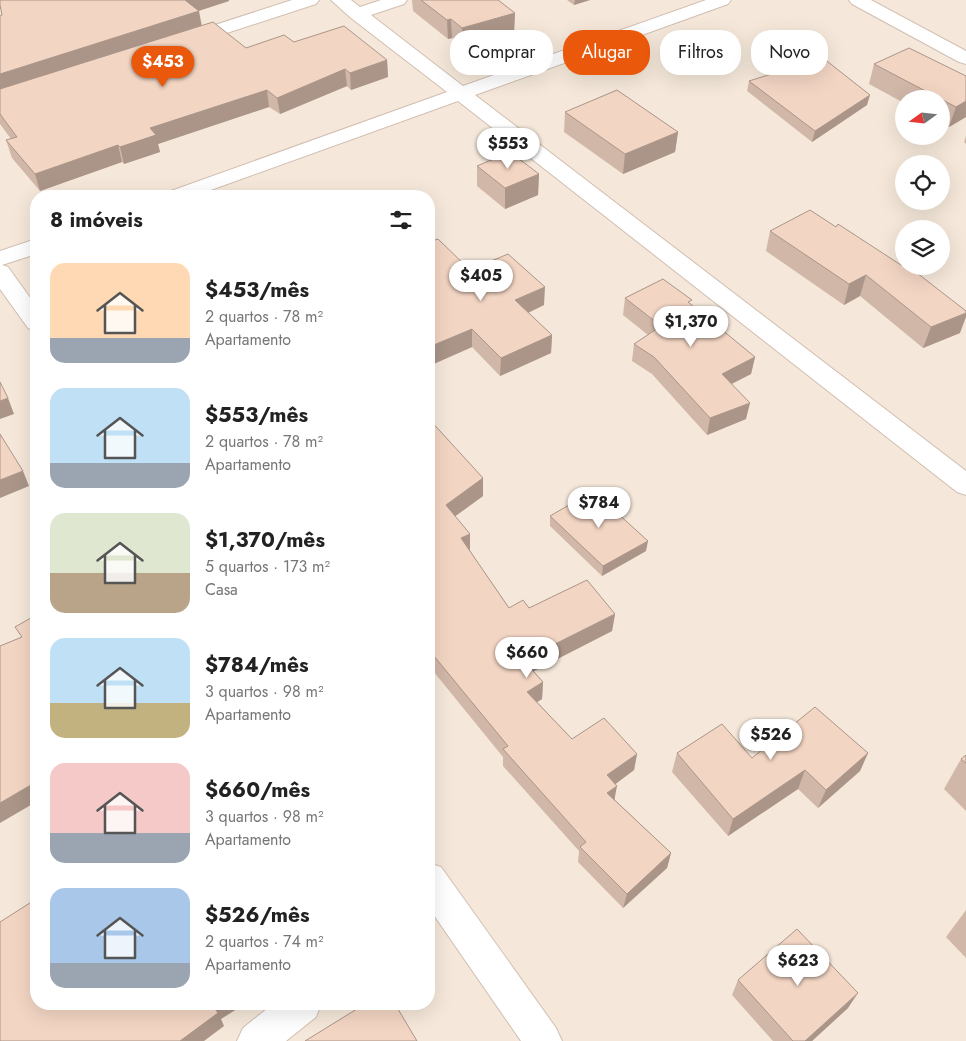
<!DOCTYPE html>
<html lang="pt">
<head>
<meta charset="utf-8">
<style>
	body { margin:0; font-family:Jost,sans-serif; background:#f2f2f2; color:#222; height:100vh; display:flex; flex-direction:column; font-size:19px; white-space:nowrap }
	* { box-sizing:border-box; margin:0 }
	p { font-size:16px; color:#767676 }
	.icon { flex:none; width:28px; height:28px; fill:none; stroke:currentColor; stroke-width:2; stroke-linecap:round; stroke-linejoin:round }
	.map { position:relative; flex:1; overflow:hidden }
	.details { position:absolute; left:30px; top:190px; width:405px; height:820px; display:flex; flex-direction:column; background:#fff; border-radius:20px; box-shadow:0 5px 20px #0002 }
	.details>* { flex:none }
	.banner { position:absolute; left:450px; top:30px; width:440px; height:45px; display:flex; gap:10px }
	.needle { width:32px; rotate:255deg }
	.controls { position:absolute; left:895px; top:90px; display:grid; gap:10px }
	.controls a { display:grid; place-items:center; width:55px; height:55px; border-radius:50%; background:#fff; box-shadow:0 5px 20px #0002; font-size:25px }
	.price { position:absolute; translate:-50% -42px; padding:0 11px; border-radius:18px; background:#fff; color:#222; font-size:16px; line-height:32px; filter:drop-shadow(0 1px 2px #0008) }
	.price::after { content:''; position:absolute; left:50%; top:30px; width:15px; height:11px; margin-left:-8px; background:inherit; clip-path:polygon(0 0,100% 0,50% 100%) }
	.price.active { background:#ea580c; color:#fff }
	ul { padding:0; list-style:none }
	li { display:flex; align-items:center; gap:15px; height:125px; padding:0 20px }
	li span { display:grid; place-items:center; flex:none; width:140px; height:100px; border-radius:15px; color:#555 }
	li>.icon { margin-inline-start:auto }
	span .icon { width:60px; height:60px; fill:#fffc; stroke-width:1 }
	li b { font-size:21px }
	h2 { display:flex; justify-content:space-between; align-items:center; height:60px; padding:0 20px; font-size:21px }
	.tag { padding:0 18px; border-radius:20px; background:#fff; box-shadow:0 5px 20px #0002; font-size:18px; line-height:45px }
	.tag.active { background:#ea580c; color:#fff }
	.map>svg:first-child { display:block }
	.residential { fill:#f5e8da; fill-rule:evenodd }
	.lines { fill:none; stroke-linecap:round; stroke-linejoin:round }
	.minor-casing { stroke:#d1beb0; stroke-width:2 }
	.minor { fill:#fff; fill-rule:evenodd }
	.wall { fill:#d1b7a8 }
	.shaded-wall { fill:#aa9588 }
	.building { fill:#f3d5c3; stroke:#aa9588 }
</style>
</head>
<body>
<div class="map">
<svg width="966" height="1041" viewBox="0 0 966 1041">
	<rect width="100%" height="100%" fill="#fdf6ec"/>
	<!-- residential -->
	<path class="residential" d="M 0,0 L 966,0 L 966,1041 L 0,1041 ZM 904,99 L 941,99 L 941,136 L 904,136 ZM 904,164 L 941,164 L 941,201 L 904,201 ZM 36,196 L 429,196 L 429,1004 L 36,1004 ZM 904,229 L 941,229 L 941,266 L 904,266 Z"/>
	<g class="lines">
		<!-- minor casing -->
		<g class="minor-casing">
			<g id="minor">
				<path d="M 292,0 L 319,0 L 316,4 L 193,44 L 187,45 L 181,44 L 178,40 L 181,36 Z"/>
				<path d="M 331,0 L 351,0 L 360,7 L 381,0 L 407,0 L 404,4 L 371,15 L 463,86 L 706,0 L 731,0 L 728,4 L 475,95 L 966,471 L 966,495 L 957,492 L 458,101 L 194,196 L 165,196 L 168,192 L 447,92 L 351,18 Z"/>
				<path d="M 849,0 L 871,0 L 966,51 L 966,64 L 959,62 L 852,4 Z"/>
				<path d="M 36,239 L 36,254 L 2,265 L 8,267 L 36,306 L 36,331 L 28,328 L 0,289 L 0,251 Z"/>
				<path d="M 429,863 L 441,867 L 556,1028 L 562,1041 L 521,1041 L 429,908 Z"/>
				<path d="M 273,1004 L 321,1004 L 316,1017 L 286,1041 L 237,1041 L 243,1028 Z"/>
			</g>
		</g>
		<!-- minor -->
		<use href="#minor" class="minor"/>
	</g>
	<!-- wall -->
	<g class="wall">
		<path d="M 412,0 L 498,0 L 515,13 L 514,32 L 463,47 L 452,38 L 448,39 L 413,11 Z"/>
		<path d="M 567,0 L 590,0 L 574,5 Z"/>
		<path d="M 229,1 L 198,11 L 201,26 L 246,48 L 294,42 L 387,60 L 388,77 L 351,90 L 347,86 L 280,114 L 269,107 L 158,144 L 160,152 L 124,164 L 122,162 L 40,191 L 12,158 L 6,140 L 11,139 L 0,124 L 0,16 Z"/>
		<path d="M 874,64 L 966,76 L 966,117 L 949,127 L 941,123 L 941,99 L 904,99 L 904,103 L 869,84 Z"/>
		<path d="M 749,81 L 867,105 L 812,142 L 747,91 Z"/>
		<path d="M 565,112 L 678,132 L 675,152 L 623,174 L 564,132 Z"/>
		<path d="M 966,136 L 966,144 L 964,142 Z"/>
		<path d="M 477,166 L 539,174 L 538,195 L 505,209 L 477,186 Z"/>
		<path d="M 836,227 L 901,265 L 960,333 L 923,348 L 860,296 L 844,305 L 766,251 L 770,231 Z"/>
		<path d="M 429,242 L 470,270 L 544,305 L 528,313 L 552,335 L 551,353 L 500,376 L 472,347 L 429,366 Z"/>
		<path d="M 625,298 L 691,305 L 755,357 L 751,374 L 732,384 L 746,419 L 707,435 L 652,374 L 632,361 L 634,344 L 648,335 L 623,315 Z"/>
		<path d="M 429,419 L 483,496 L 455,516 L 470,551 L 509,608 L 615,614 L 612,631 L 534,671 L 543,682 L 542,699 L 537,702 L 572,739 L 637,754 L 634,770 L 615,784 L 615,800 L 671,853 L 667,868 L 623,908 L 578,862 L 579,851 L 503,766 L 503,757 L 429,666 Z"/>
		<path d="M 550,516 L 646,551 L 602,576 L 550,526 Z"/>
		<path d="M 677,753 L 752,758 L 868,753 L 860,771 L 818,808 L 798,789 L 728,836 L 672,772 Z"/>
		<path d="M 966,755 L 966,811 L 944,789 L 961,759 Z"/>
		<path d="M 966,910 L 966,958 L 946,937 Z"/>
		<path d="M 738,980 L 848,1008 L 812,1041 L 773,1041 L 732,995 Z"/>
	</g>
	<!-- shaded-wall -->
	<g class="shaded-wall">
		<path d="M 183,0 L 229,0 L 229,1 L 186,15 Z"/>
		<path d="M 575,0 L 590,0 L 574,5 Z"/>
		<path d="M 199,11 L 202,27 L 0,92 L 0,74 Z"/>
		<path d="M 515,13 L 514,32 L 463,47 L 462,28 Z"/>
		<path d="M 451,19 L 452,38 L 448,39 L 447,20 Z"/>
		<path d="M 387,60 L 388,77 L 351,90 L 350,73 Z"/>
		<path d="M 345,69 L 347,86 L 280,114 L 277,98 Z"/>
		<path d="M 267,90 L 269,107 L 158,144 L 160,152 L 124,164 L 120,147 L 150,128 Z"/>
		<path d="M 870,95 L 867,105 L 812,142 L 815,131 Z"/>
		<path d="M 966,101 L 966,117 L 949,127 L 956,107 Z"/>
		<path d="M 678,132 L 675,152 L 623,174 L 625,154 Z"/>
		<path d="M 118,145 L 122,162 L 40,191 L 35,174 Z"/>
		<path d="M 539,174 L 538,195 L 505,209 L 505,188 Z"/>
		<path d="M 866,275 L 860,296 L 844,305 L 849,284 Z"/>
		<path d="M 545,287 L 544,305 L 515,319 L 515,300 Z"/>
		<path d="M 966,313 L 966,317 L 960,333 L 923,348 L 931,327 Z"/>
		<path d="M 472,329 L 472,347 L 429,366 L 429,347 Z"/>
		<path d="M 552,335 L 551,353 L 500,376 L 501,358 Z"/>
		<path d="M 755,357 L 751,374 L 719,390 L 722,374 Z"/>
		<path d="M 8,398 L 14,414 L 0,419 L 0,401 Z"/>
		<path d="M 750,403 L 746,419 L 707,435 L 710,418 Z"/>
		<path d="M 23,471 L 29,486 L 0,498 L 0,480 Z"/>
		<path d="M 483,478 L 483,496 L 446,523 L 446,505 Z"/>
		<path d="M 470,534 L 470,552 L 461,538 Z"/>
		<path d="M 648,541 L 646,551 L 602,576 L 603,566 Z"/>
		<path d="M 615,614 L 612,631 L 522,677 L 523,660 Z"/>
		<path d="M 543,682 L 542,699 L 526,709 L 527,692 Z"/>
		<path d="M 868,753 L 860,771 L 818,808 L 826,790 Z"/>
		<path d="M 637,754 L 634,770 L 605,792 L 607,775 Z"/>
		<path d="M 805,770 L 798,789 L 728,836 L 733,819 Z"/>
		<path d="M 36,782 L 36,802 L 0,823 L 0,803 Z"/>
		<path d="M 617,786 L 614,802 L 607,793 Z"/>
		<path d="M 671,853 L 667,868 L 623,908 L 627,894 Z"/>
		<path d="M 858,993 L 848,1008 L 812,1041 L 805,1041 Z"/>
		<path d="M 219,1004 L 245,1004 L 221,1019 L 224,1026 L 204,1041 L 180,1041 L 214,1007 Z"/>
	</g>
	<!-- building -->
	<g class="building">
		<path d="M 0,0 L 185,0 L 199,11 L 0,74 L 0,16 L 2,15 L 0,5 Z"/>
		<path d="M 421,0 L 498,0 L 515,13 L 462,28 L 451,19 L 447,20 Z"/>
		<path d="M 213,22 L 246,48 L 284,35 L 294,42 L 344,26 L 387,60 L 350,73 L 345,69 L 277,98 L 267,90 L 150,128 L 156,135 L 120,147 L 118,145 L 35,174 L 6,140 L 17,137 L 0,114 L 0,89 Z"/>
		<path d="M 909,48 L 966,76 L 966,101 L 956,107 L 874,64 Z"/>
		<path d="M 823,58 L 870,95 L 815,131 L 749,81 Z"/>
		<path d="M 617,90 L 678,132 L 625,154 L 565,112 Z"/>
		<path d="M 510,152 L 539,174 L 505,188 L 477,166 Z"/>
		<path d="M 810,210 L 836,227 L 838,224 L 901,265 L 904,264 L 904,266 L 908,266 L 966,311 L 966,313 L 931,327 L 866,275 L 849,284 L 770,231 Z"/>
		<path d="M 438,239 L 470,270 L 508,254 L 545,287 L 515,300 L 552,335 L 501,358 L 472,329 L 429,347 L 429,242 Z"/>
		<path d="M 663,279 L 692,300 L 688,302 L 755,357 L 722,374 L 750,403 L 710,418 L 654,357 L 634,344 L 661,326 L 625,298 Z"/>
		<path d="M 0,382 L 8,398 L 0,401 Z"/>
		<path d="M 429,419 L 483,478 L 446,505 L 470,534 L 461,538 L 509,608 L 523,600 L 529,608 L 587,580 L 615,614 L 523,660 L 543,682 L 527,692 L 572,739 L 604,718 L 637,754 L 607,775 L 617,786 L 607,793 L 671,853 L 627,894 L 580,847 L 586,842 L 503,749 L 508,746 L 429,650 Z"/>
		<path d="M 0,434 L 23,471 L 0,480 Z"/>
		<path d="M 593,491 L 648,541 L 603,566 L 550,516 Z"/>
		<path d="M 36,615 L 36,782 L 0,803 L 0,646 L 22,637 L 15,627 Z"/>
		<path d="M 815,707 L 868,753 L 826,790 L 805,770 L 733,819 L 677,753 L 722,724 L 752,758 Z"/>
		<path d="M 966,755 L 966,763 L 961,759 Z"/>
		<path d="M 33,901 L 36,906 L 36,1004 L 219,1004 L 214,1007 L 218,1013 L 180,1041 L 0,1041 L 0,922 Z"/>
		<path d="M 797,929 L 858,993 L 805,1041 L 793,1041 L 738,980 Z"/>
		<path d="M 365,1004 L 395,1004 L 417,1041 L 305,1041 Z"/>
	</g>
</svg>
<div class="controls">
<a><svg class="needle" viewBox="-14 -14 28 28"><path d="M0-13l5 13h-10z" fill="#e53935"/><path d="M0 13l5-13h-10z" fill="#767676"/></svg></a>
<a><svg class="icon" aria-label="locate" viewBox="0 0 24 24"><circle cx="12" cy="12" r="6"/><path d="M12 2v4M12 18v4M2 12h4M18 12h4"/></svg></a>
<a><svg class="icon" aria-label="layers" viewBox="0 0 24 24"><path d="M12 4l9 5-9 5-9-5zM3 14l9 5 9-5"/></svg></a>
</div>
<b class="price active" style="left:163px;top:88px">$453</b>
<b class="price" style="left:508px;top:170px">$553</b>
<b class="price" style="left:481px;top:302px">$405</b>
<b class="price" style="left:691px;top:348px">$1,370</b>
<b class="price" style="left:599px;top:529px">$784</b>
<b class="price" style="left:527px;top:679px">$660</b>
<b class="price" style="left:771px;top:761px">$526</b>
<b class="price" style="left:798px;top:987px">$623</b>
<div class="banner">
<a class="tag">Comprar</a>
<a class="tag active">Alugar</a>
<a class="tag">Filtros</a>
<a class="tag">Novo</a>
</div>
<section class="details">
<h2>8 imóveis<svg class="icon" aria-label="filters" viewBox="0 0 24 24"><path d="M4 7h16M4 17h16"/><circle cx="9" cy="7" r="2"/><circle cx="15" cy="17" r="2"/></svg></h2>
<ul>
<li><span style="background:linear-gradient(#ffd9b3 75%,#9aa5b1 0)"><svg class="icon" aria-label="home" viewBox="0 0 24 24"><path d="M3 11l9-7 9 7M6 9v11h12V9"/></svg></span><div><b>$453/mês</b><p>2 quartos · 78 m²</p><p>Apartamento</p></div></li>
<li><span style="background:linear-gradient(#bfe0f5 75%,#9aa5b1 0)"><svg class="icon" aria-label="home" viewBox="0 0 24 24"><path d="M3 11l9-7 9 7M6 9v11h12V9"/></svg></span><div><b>$553/mês</b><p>2 quartos · 78 m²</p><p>Apartamento</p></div></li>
<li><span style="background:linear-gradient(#dfe7d0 60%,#b9a48a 0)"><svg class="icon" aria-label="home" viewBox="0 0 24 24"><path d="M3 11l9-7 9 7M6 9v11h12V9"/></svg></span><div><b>$1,370/mês</b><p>5 quartos · 173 m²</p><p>Casa</p></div></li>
<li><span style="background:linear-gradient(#bfe0f5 65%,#c2b280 0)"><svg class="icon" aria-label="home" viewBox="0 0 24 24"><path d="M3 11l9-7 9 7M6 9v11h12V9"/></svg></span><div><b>$784/mês</b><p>3 quartos · 98 m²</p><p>Apartamento</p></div></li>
<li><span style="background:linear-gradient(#f6c9c9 70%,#9aa5b1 0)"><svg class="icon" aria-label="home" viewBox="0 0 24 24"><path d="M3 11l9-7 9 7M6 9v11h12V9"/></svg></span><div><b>$660/mês</b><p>3 quartos · 98 m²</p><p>Apartamento</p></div></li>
<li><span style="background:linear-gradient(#a9c7e8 75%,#9aa5b1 0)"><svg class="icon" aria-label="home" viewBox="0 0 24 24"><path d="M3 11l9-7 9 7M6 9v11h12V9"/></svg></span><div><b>$526/mês</b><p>2 quartos · 74 m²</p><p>Apartamento</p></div></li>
</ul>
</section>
</div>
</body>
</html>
